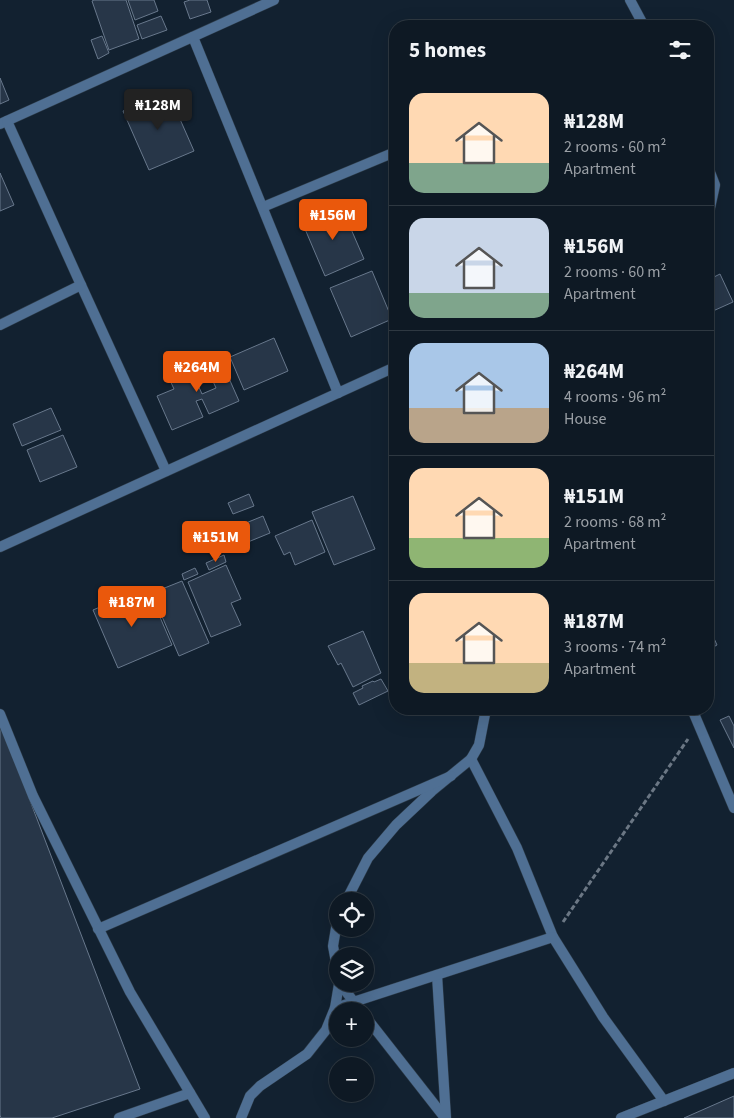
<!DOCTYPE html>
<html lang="en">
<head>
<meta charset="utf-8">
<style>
	body { margin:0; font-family:"Source Sans 3",sans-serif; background:#17222c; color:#f1f3f6; height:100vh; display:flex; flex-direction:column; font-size:19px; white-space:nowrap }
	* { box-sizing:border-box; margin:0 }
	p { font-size:16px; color:#9ba0a6 }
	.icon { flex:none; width:28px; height:28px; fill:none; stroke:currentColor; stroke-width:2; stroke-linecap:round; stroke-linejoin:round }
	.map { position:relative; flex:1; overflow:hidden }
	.sheet { position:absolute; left:389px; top:20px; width:325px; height:695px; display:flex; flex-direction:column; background:#0e1924; border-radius:20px; box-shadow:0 5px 20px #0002,0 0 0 1px #2e3841 }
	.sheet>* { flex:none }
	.fabs { position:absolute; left:329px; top:892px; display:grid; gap:10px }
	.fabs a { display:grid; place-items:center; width:45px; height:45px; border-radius:50%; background:#0e1924; box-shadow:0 5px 20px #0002,0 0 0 1px #2e3841; font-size:25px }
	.price { position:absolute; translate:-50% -42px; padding:0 11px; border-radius:5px; background:#ea580c; color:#fff; font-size:16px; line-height:32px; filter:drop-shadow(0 1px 2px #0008) }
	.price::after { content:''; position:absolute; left:50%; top:30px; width:15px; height:11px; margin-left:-8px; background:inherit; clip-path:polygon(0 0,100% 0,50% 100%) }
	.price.active { background:#222; color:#fff }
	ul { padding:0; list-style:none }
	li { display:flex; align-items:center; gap:15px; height:125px; padding:0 20px }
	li+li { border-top:1px solid #2e3841 }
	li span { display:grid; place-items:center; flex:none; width:140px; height:100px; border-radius:15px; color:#555 }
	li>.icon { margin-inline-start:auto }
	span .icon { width:60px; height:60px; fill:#fffc; stroke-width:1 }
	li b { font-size:21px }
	h2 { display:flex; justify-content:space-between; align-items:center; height:60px; padding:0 20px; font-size:21px }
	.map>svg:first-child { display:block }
	.building { fill:#273648; stroke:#68788c; fill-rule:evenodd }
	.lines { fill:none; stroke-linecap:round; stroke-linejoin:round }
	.minor-casing { stroke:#2f3e4c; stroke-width:11 }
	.path { stroke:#6b7784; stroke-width:3; stroke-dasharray:5 2.5; stroke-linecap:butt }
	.minor { stroke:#4f6f93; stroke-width:10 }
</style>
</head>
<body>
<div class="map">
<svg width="734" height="1118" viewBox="0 0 734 1118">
	<rect width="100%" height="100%" fill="#122130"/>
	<!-- building -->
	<g class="building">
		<path d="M 94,0 L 126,0 L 139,39 L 109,50 L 92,1 Z"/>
		<path d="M 128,0 L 154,0 L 158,11 L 135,20 Z"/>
		<path d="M 190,0 L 207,0 L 211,12 L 190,19 L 184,2 Z"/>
		<path d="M 161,16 L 167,30 L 142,39 L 137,25 Z"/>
		<path d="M 102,36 L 109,53 L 98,59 L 91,40 Z"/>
		<path d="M 0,78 L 9,100 L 0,104 Z"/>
		<path d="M 168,92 L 194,151 L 149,170 L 123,111 Z"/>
		<path d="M 0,173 L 14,205 L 0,211 Z"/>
		<path d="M 341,206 L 364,259 L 325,276 L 302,222 Z"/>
		<path d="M 372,271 L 392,319 L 351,337 L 330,288 Z"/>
		<path d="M 720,274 L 733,302 L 713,311 L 708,299 L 708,280 Z"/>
		<path d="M 274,338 L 288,371 L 244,390 L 230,357 Z"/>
		<path d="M 220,358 L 239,401 L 209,414 L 202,399 L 196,401 L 203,417 L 172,430 L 157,396 L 174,389 L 168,376 L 191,366 L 193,370 ZM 212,379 L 216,388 L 202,394 L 198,385 Z"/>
		<path d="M 51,408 L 61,430 L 22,446 L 13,424 Z"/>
		<path d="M 63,435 L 77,467 L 40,482 L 27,450 Z"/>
		<path d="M 249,494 L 254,506 L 233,514 L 228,503 Z"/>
		<path d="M 353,496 L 375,549 L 334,565 L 312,512 Z"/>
		<path d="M 263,516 L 270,533 L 226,551 L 219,534 Z"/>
		<path d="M 312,520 L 325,552 L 295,565 L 290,552 L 284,555 L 275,536 Z"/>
		<path d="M 224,555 L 226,562 L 209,570 L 206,563 Z"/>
		<path d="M 226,565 L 241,599 L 231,603 L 241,625 L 211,637 L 188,582 Z"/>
		<path d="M 195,568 L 198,574 L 184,580 L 182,574 Z"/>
		<path d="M 182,581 L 209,643 L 179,656 L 152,593 Z"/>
		<path d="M 147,587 L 172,645 L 118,668 L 93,610 Z"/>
		<path d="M 708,625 L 717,645 L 708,650 Z"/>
		<path d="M 363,631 L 381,673 L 353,687 L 341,663 L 338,665 L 328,646 Z"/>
		<path d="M 381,679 L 388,691 L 359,705 L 353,693 L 363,688 L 362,686 L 373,681 L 374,682 Z"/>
		<path d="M 729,716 L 734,726 L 734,748 L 720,720 Z"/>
		<path d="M 0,722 L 140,1089 L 52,1118 L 1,1118 L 0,1115 Z"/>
		<path d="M 734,1096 L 734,1118 L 684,1118 Z"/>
	</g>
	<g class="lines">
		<!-- minor casing -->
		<g class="minor-casing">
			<g id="minor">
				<path d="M 630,0 L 644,26"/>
				<path d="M 193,37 L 338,393"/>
				<path d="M 0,124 L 274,0"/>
				<path d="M 708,167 L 715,185 L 708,217"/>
				<path d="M 263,207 L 395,152"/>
				<path d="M 81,285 L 166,471"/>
				<path d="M 0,325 L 81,285 L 7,121"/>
				<path d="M 0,547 L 395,367"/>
				<path d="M 692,709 L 734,808"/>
				<path d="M 0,714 L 33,796 L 130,992 L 205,1118"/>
				<path d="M 471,759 L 517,848 L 553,937"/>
				<path d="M 346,901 L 368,858 L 396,825 L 432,791 L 471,759 L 479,745 L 486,709"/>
				<path d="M 338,916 L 333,946 L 338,973"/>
				<path d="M 98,929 L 451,776"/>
				<path d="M 437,975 L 446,1118"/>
				<path d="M 340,984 L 361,1011"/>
				<path d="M 335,1008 L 553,937 L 603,1017 L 664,1101"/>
				<path d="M 365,1016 L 445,1118"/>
				<path d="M 119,1118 L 190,1093"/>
				<path d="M 241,1118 L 250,1096 L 260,1086 L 307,1054 L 326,1030 L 335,1008 L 339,984"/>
				<path d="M 621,1118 L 734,1073"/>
			</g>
		</g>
		<!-- path -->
		<path class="path" d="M 563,922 L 688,739"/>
		<!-- minor -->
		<use href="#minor" class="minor"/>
	</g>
</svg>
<div class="fabs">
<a><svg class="icon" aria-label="locate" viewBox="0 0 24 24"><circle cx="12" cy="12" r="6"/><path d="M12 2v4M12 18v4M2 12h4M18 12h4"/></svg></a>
<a><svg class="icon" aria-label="layers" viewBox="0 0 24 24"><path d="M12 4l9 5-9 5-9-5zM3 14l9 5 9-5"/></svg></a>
<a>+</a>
<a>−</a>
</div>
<b class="price active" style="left:158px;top:131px">₦128M</b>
<b class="price" style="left:333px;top:241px">₦156M</b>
<b class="price" style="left:197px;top:393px">₦264M</b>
<b class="price" style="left:216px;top:563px">₦151M</b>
<b class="price" style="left:132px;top:628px">₦187M</b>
<section class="sheet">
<h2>5 homes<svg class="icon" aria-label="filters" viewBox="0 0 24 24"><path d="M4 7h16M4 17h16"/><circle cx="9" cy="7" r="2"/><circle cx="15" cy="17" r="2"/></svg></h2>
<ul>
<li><span style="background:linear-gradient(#ffd9b3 70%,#7fa58c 0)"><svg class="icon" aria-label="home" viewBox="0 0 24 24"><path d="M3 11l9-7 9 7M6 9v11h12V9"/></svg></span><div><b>₦128M</b><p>2 rooms · 60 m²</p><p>Apartment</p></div></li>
<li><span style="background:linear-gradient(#c9d6e8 75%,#7fa58c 0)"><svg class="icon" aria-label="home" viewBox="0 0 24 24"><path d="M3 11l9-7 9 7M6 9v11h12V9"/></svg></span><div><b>₦156M</b><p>2 rooms · 60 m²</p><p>Apartment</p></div></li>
<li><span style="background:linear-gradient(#a9c7e8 65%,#b9a48a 0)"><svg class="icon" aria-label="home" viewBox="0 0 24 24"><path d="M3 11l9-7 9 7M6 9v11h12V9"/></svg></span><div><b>₦264M</b><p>4 rooms · 96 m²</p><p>House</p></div></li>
<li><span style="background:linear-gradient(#ffd9b3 70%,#8fb573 0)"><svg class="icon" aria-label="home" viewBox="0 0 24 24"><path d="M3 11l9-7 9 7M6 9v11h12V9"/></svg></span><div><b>₦151M</b><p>2 rooms · 68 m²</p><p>Apartment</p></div></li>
<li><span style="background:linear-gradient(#ffd9b3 70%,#c2b280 0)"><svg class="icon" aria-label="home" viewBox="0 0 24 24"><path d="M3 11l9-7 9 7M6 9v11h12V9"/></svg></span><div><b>₦187M</b><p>3 rooms · 74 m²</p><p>Apartment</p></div></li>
</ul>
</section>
</div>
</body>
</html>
